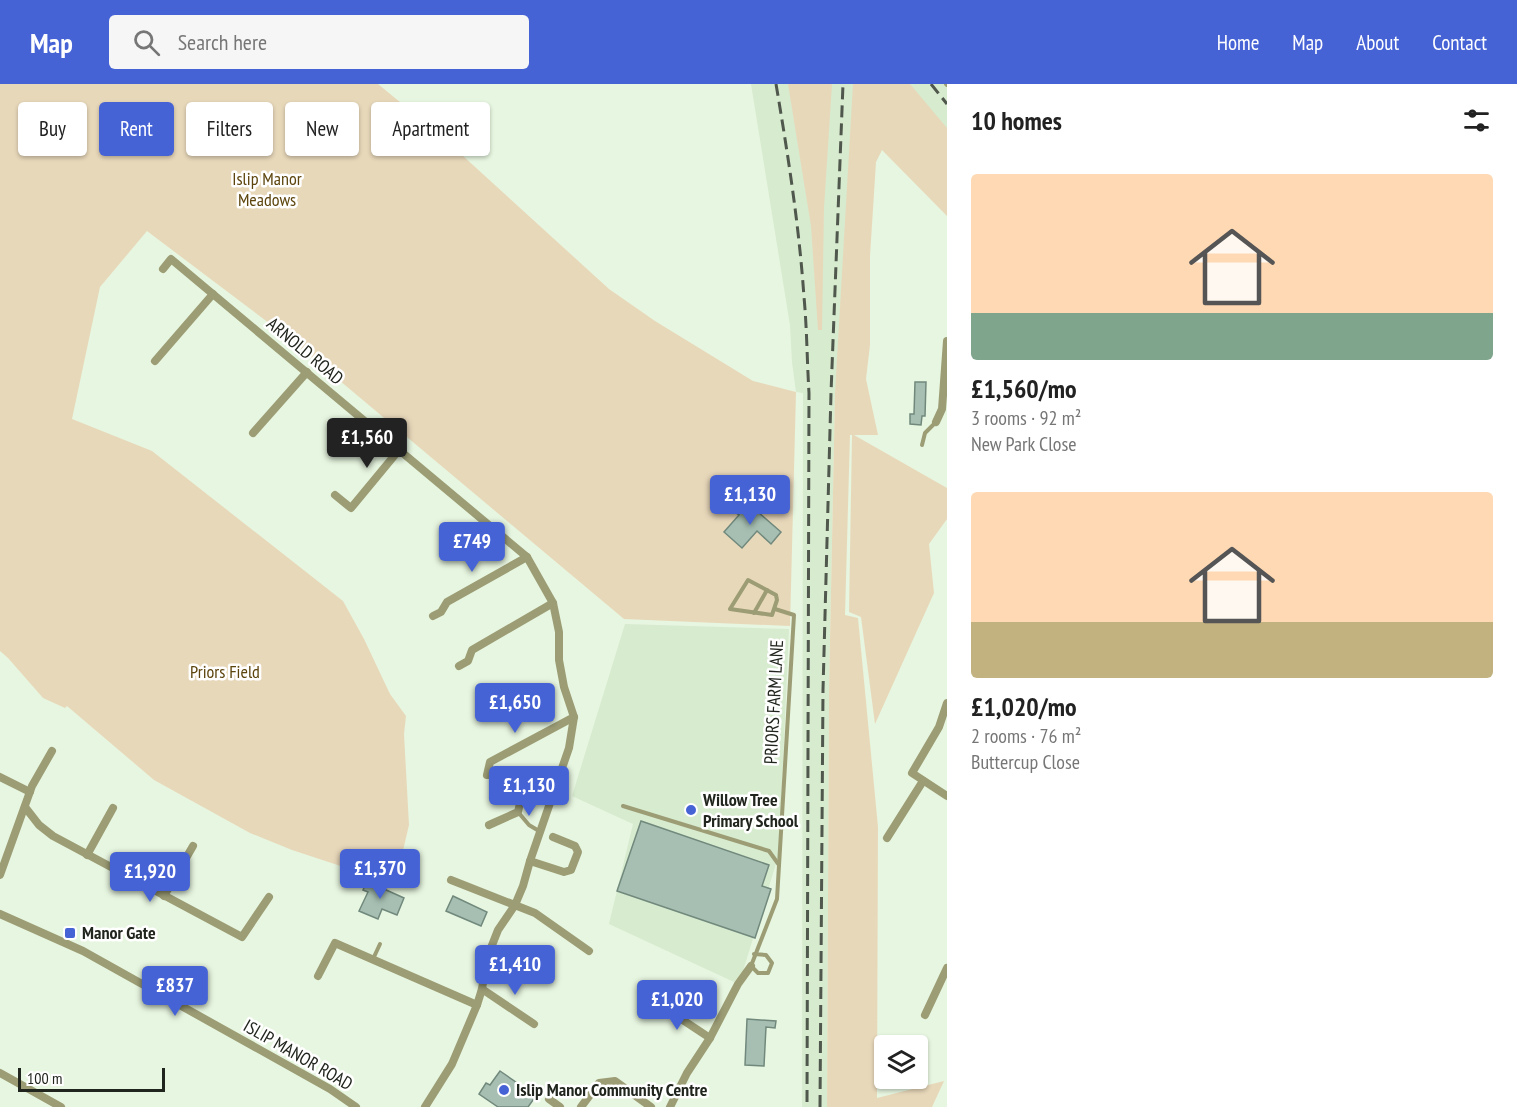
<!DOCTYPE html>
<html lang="en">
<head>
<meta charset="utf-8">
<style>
	body { margin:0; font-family:"PT Sans Narrow",sans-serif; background:#f6f6f6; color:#222; height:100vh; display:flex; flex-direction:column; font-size:22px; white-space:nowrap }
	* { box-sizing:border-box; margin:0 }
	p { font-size:20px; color:#767676 }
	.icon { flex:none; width:33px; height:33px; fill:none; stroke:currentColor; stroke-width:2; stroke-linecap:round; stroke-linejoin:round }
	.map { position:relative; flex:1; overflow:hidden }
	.side { display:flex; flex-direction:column; background:#fff; width:570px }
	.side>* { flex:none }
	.banner { position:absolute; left:18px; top:18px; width:570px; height:54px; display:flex; gap:12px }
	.tools { position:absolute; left:874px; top:951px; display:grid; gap:12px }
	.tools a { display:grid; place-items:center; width:54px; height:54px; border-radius:6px; background:#fff; box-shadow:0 2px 4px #0004; font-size:30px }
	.scale { position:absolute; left:18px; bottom:15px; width:147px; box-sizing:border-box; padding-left:6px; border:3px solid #20251d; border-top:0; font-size:16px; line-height:21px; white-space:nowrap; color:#20251d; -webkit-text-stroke:4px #fff; paint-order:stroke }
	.price { position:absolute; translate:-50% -51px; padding:0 14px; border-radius:6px; background:#4663d6; color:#fff; font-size:20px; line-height:39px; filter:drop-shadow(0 2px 3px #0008) }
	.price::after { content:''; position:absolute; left:50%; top:36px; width:18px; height:14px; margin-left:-9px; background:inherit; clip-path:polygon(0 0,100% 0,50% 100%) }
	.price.active { background:#222; color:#fff }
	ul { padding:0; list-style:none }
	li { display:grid; align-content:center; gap:12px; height:318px; padding:0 24px }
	li span { display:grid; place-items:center; height:186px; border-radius:6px; color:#555 }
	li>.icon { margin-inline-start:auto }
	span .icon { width:108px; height:108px; fill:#fffc; stroke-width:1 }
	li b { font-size:26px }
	h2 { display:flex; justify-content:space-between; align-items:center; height:72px; padding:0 24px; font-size:26px }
	.tag { padding:0 21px; border-radius:6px; background:#fff; box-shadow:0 2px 4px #0004; font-size:21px; line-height:54px }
	.tag.active { background:#4663d6; color:#fff }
	header { display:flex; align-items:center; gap:36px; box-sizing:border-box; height:84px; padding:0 30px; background:#4663d6; color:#fff }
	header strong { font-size:28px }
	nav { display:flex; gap:33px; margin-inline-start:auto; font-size:21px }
	.search { width:420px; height:54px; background:#f6f6f6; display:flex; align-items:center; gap:15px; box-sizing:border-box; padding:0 21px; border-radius:6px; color:#767676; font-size:22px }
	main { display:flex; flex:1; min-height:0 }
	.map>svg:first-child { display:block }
	.built { fill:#d7ebcf }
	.green { fill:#e8d8ba }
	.water { fill:#71b0ab }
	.building { fill:#a6bfb2; stroke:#71897d; stroke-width:1.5 }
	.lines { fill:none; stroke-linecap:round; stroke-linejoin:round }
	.lane { stroke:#9c9d75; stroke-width:4 }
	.street { stroke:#9c9d75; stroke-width:8 }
	.rail { stroke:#50574c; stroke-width:3; stroke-dasharray:12 6; stroke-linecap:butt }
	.poi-dot { fill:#4663d6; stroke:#fff; stroke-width:2 }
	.labels { text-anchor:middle; stroke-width:5; stroke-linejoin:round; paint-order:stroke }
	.park-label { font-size:18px; fill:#5c440c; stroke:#fff }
	.street-label { font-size:18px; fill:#20251d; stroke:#fff }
	.poi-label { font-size:18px; font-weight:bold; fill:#20251d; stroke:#fff; text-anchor:start }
</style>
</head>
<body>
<header>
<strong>Map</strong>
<div class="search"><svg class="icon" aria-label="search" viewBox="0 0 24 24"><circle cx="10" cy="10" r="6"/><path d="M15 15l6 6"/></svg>Search here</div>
<nav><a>Home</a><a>Map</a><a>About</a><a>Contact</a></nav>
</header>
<main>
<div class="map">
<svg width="947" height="1023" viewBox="0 0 947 1023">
	<rect width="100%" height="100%" fill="#e7f6e0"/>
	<!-- built -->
	<g class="built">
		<path d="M 751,0 L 947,0 L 947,79 L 868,11 L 835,309 L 829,606 L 827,1023 L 802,1023 L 803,309 L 796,308 L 792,278 L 790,241 Z"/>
		<path d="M 625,540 L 789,545 L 779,770 L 743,887 L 734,898 L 609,840 L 633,740 L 572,712 Z"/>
	</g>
	<!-- green -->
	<g class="green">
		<path d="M 0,0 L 378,0 L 440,51 L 609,205 L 655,237 L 753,297 L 796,308 L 790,542 L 624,535 L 290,255 L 147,147 L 100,203 L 72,335 L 152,367 L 343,517 L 364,555 L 390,610 L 406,632 L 404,650 L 409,741 L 401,775 L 371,792 L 292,766 L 250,749 L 154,696 L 67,622 L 65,624 L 43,614 L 8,574 L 0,567 Z"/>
		<path d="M 788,0 L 832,0 L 824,124 L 822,246 L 818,246 L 811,142 Z"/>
		<path d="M 853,0 L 910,0 L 947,44 L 947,132 L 882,66 L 876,78 L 870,172 L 870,261 L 866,295 L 878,351 L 854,351 L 947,404 L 947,435 L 929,460 L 934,509 L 875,640 L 861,533 L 849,528 L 852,351 L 850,351 L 845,531 L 858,534 L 878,743 L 877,1014 L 944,997 L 932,1023 L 827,1023 L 829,606 L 835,309 Z"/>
	</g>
	<!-- water -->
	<path class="water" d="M 45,38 L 60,51 L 65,52 L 58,65 C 52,54 49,49 36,49 Z"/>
	<!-- building -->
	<g class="building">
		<path d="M 915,298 L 926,298 L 925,332 L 922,332 L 921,341 L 910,340 L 910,330 L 914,330 Z"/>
		<path d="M 743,415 L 781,448 L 771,460 L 757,447 L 742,464 L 724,448 L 739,431 L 733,427 Z"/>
		<path d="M 641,737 L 769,781 L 762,802 L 771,805 L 755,854 L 617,807 Z"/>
		<path d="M 368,794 L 385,802 L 384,805 L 404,814 L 397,831 L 382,825 L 378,835 L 359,827 L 368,808 L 363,806 Z"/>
		<path d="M 453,812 L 487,828 L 481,842 L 446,827 Z"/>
		<path d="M 747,935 L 776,937 L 775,944 L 766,943 L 764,982 L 745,981 Z"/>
		<path d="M 500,987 L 536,1012 L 528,1023 L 498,1023 L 479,1010 L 486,999 L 490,1001 Z"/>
	</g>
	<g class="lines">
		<!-- lane -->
		<g class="lane">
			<path d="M 946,0 L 947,1"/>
			<path d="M 922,361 L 925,349 L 935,339"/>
			<path d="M 748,496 L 776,511 L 777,516 L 772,531 L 730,525 Z"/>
			<path d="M 754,529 L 767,506"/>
			<path d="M 623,722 L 769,767 L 779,781"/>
			<path d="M 518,728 L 529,741 L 539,747"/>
			<path d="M 754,870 L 766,871 L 772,879 L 768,889 L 758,889 L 751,882 L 777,815 L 794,531 L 775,525"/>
			<path d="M 373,875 L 380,860"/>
		</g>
		<!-- street -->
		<g class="street">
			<path d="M 163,185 L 171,175 L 527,473 L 553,519 L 559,548 L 559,576 L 564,603 L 574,633 L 569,664 L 530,777 L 523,802 L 515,821 L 498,846 L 487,874 L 482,905 L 477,921 L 452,980 L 425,1023"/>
			<path d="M 155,277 L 213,210"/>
			<path d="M 936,338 L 942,325 L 947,257"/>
			<path d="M 253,349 L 307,288"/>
			<path d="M 335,411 L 351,424 L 399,366"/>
			<path d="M 433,532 L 441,528 L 447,518 L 527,473"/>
			<path d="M 459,582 L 468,577 L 472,566 L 553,519"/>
			<path d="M 947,619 L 939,643 L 912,689 L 947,712"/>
			<path d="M 487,691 L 490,678 L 574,633"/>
			<path d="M 0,693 L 30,708"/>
			<path d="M 25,723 L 39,741 L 53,752 L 242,853 L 269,813"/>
			<path d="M 489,741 L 518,728 L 520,719 L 556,701"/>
			<path d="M 887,754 L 923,697"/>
			<path d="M 87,771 L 113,724"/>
			<path d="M 530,777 L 564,788 L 571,786 L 578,768 L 575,762 L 553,753"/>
			<path d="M 0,791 L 32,702 L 52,667"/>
			<path d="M 451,796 L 535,829 L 589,867"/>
			<path d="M 164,812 L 193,762"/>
			<path d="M 0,830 L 83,867 L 330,1005 L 356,1023"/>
			<path d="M 318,892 L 335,859 L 477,921"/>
			<path d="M 482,905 L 534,940"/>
			<path d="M 657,919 L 710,954"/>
			<path d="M 925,931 L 947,884"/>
			<path d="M 0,989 L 61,1023"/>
			<path d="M 549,1015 L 560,1023"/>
			<path d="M 581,1023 L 599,999 L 615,997 L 651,1023"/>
			<path d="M 670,1023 L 687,989 L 710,954 L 738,900 L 751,882"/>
		</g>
		<!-- rail -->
		<g class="rail">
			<path d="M 776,0 C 788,71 799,141 804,213 C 807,245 807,277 809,309 L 807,1023"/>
			<path d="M 931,0 L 947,20"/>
			<path d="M 820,1023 L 823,606 L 831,309 L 843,0"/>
		</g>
	</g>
	<!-- markers -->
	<g class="poi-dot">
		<circle cx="691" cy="726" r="6"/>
		<rect x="64" y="843" width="12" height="12" rx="3"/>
		<circle cx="504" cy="1006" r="6"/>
	</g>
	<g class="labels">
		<!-- park labels -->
		<g class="park-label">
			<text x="267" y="101">Islip Manor<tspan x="267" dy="21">Meadows</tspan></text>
			<text x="225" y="594">Priors Field</text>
		</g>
		<!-- street labels -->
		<g class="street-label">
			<text transform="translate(305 267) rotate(40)" y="6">ARNOLD ROAD</text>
			<text transform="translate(774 618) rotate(-87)" y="6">PRIORS FARM LANE</text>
			<text transform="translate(298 971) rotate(30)" y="6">ISLIP MANOR ROAD</text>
		</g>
		<!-- poi labels -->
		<g class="poi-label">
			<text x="703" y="722">Willow Tree<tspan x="703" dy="21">Primary School</tspan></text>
			<text x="82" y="855">Manor Gate</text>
			<text x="516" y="1012">Islip Manor Community Centre</text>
		</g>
	</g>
</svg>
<div class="tools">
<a><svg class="icon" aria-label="layers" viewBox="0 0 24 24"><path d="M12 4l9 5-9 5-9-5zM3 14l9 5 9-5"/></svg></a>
</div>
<div class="scale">100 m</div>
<b class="price active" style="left:367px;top:385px">£1,560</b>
<b class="price" style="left:750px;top:442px">£1,130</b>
<b class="price" style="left:472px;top:489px">£749</b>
<b class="price" style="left:515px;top:650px">£1,650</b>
<b class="price" style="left:529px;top:733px">£1,130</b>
<b class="price" style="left:380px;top:816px">£1,370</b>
<b class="price" style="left:150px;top:819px">£1,920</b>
<b class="price" style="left:515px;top:912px">£1,410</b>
<b class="price" style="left:175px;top:933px">£837</b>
<b class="price" style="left:677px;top:947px">£1,020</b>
<div class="banner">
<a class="tag">Buy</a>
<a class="tag active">Rent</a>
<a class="tag">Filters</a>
<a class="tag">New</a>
<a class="tag">Apartment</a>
</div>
</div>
<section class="side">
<h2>10 homes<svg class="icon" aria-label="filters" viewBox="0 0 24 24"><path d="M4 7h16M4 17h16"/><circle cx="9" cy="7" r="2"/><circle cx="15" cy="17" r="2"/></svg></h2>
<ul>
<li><span style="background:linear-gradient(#ffd9b3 75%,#7fa58c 0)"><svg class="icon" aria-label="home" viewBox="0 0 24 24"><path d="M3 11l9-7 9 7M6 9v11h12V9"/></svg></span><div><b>£1,560/mo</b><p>3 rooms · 92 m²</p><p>New Park Close</p></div></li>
<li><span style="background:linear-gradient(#ffd9b3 70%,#c2b280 0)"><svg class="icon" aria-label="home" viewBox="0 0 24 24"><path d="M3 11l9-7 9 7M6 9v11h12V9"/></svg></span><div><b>£1,020/mo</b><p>2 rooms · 76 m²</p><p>Buttercup Close</p></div></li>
</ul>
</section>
</main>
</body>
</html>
